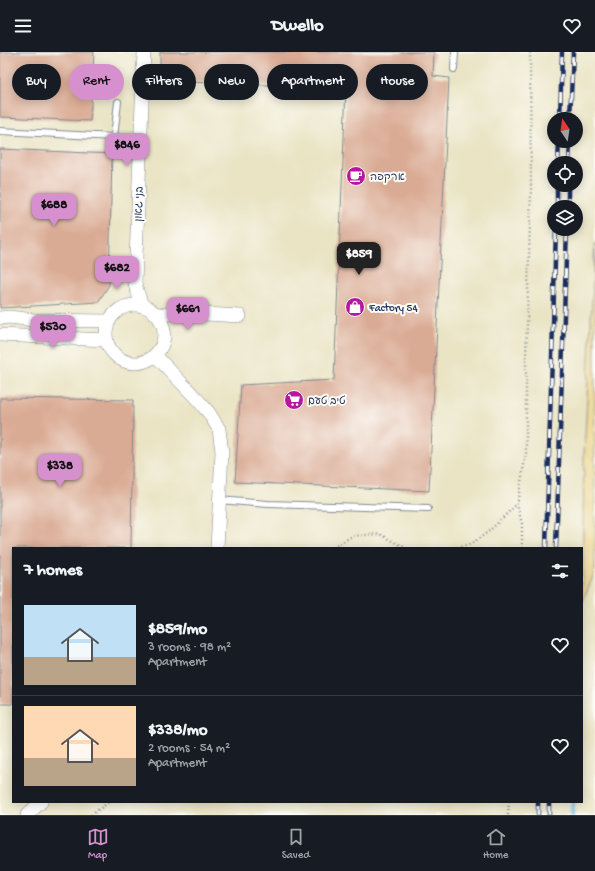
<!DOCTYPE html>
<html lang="en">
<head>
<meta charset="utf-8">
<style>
	body { margin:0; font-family:"Gochi Hand","Playpen Sans Hebrew",sans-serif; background:#20242c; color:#f1f3f6; height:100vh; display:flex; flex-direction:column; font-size:15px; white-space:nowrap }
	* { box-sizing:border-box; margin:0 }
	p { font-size:13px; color:#9ea1a6 }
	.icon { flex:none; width:22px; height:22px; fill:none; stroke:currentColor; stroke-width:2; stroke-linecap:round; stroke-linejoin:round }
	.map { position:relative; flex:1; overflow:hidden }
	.panel { position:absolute; left:12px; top:495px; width:571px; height:256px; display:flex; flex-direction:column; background:#171b24; border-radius:0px; box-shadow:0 2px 10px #0003 }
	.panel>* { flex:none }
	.banner { position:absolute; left:12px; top:12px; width:571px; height:36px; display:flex; gap:8px }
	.needle { width:26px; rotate:347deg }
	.buttons { position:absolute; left:547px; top:60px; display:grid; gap:8px }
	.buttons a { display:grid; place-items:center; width:36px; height:36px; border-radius:50%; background:#171b24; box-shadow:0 2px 10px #0003; font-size:20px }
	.price { position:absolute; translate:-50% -34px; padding:0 9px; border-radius:8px; background:#d690ce; color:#111; font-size:13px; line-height:26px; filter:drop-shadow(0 1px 2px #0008) }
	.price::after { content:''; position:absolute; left:50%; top:24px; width:12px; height:9px; margin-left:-6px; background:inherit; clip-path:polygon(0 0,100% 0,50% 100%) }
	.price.active { background:#222; color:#fff }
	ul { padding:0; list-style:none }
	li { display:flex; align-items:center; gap:12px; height:100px; padding:0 12px }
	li+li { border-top:1px solid #363941 }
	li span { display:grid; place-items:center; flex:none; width:112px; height:80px; border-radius:0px; color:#555 }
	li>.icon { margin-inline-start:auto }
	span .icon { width:48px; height:48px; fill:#fffc; stroke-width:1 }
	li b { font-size:17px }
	h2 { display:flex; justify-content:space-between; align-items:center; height:48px; padding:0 12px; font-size:17px }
	.chip { padding:0 14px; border-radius:18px; background:#171b24; box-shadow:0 2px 10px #0003; font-size:14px; line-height:36px }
	.chip.active { background:#d690ce; color:#111 }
	header { display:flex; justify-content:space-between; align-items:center; height:52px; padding:0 12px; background:#171b24; font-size:18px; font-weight:800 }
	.tabs { display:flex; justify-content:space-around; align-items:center; height:56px; border-top:1px solid #363941; background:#171b24; font-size:11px; color:#9ea1a6 }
	.tabs a { display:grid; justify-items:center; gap:2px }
	.tabs .active { color:#d690ce }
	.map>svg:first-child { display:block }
	.sand { fill:#eeda9e; stroke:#84847e }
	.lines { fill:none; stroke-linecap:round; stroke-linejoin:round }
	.stream { stroke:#6fbde9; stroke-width:4.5 }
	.building { fill:#daab94 }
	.lane-casing { stroke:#828a92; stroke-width:8 }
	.street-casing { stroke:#828a92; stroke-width:14 }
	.path { stroke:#828a92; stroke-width:2.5; stroke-dasharray:1 3; stroke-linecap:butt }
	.lane { stroke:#fff; stroke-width:6 }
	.street { stroke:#fff; stroke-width:13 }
	.rail-casing { stroke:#1b2f5e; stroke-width:4.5 }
	.rail { stroke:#fdfcf7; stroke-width:3; stroke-dasharray:9; stroke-linecap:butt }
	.labels { text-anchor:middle; stroke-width:4; stroke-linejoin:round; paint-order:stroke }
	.poi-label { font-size:11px; fill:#1b2f5e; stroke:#fdfcf7; text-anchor:start }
	.street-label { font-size:11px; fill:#1b2f5e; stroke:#fdfcf7 }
</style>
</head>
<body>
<header><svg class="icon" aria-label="menu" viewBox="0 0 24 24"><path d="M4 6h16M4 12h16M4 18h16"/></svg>Dwello<svg class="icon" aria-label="heart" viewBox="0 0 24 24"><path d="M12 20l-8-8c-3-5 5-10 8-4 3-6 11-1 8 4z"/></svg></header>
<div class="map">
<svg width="595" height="763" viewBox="0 0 595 763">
	<rect width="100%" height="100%" fill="#fdfcf7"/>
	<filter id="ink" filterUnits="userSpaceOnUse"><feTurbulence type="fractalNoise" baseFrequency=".025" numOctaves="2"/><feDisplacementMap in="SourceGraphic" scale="8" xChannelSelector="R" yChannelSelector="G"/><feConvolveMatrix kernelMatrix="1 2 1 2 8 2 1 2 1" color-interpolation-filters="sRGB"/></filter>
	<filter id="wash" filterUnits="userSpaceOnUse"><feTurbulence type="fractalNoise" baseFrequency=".012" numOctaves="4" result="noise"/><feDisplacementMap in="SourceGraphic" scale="16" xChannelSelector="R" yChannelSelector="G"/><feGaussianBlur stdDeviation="0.9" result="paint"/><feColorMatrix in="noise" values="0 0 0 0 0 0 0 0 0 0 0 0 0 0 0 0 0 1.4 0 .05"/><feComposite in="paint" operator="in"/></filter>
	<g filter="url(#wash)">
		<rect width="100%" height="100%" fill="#eae4c5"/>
		<!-- sand -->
		<path class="sand" d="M 595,191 L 595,519 L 582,551 L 584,403 Z"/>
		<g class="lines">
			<!-- stream -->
			<path class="stream" d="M 572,763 L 573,750"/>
		</g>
		<g id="blocks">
			<!-- building -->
			<g class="building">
				<path d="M 0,0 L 94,0 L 90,69 L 0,65 Z"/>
				<path d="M 160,0 L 434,0 L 433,24 L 449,26 L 429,439 L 235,430 L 241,333 L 334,328 L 346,36 L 160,29 Z"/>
				<path d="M 0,97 L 112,102 L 109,233 L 98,250 L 0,256 Z"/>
				<path d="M 0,346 L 133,348 L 131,496 L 13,496 L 13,652 L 0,652 Z"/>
			</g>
		</g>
	</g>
	<g filter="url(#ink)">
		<use href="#blocks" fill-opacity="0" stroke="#828a92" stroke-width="1"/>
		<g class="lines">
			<!-- lane casing -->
			<g class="lane-casing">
				<g id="lane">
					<path d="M 454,17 L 455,0"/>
					<path d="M 0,79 L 114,85 L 118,50"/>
					<path d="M 219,448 L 268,452 L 428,457"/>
				</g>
			</g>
			<!-- street casing -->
			<g class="street-casing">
				<g id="street">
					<circle cx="135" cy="282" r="29"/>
					<path d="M 142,254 L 135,232 L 144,0"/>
					<path d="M 156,262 L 206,262 L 240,264"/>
					<path d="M 0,266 L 9,265 L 34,268 L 109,269"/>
					<path d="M 0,283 L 106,288"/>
					<path d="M 155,303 L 197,347 L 209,361 L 219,377 L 222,400 L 217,496"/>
					<path d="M 27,763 L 41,750"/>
				</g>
			</g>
			<!-- path -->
			<g class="path">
				<path d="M 333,496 L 352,484 L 380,482 L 406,496"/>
				<path d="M 457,496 L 471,492 L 488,480 L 517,452"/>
				<path d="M 522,496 L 522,472 L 517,452 L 526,402 L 526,305 L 531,137 L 530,0"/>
				<path d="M 91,763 L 109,750"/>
				<path d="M 508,763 L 509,750"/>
			</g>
			<!-- lane -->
			<use href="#lane" class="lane"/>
			<!-- street -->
			<use href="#street" class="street"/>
			<!-- rail casing -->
			<g class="rail-casing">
				<g id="rail">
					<path d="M 560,67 L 562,0"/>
					<path d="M 570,67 L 573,0"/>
					<path d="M 558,111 L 559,89"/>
					<path d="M 569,111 L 570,89"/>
					<path d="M 557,155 L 557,133"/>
					<path d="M 568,155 L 568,133"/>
					<path d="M 546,496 L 556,177"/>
					<path d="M 556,496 L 567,177"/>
					<path d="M 538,763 L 538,750"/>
					<path d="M 549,763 L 549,750"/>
				</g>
			</g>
			<!-- rail -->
			<use href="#rail" class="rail"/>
		</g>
	</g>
	<!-- icons -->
	<defs>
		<g id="cafe-disc" transform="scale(1)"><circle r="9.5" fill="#b5179e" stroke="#fdfcf7"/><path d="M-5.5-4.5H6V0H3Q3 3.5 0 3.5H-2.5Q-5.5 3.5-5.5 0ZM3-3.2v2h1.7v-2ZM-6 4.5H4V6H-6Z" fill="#fff"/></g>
		<g id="shop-disc" transform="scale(1)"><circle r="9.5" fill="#b5179e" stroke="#fdfcf7"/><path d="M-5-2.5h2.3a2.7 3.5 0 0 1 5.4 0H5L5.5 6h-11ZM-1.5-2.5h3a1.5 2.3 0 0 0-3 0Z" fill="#fff"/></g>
		<g id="supermarket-disc" transform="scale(1)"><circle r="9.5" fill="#b5179e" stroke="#fdfcf7"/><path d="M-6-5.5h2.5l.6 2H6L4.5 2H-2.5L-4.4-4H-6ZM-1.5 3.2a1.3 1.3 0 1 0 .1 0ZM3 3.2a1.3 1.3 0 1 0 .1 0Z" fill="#fff"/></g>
	</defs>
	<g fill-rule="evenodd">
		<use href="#cafe-disc" x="356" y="124"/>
		<use href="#shop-disc" x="355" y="255"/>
		<use href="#supermarket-disc" x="294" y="348"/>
	</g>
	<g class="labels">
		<!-- poi labels -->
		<g class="poi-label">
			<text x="370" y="128">ארקפה</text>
			<text x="369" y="259">Factory 54</text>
			<text x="308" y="352">טיב טעם</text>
		</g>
		<!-- street labels -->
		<g class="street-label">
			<text transform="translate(138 152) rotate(-88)" y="4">בני גאון</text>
		</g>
	</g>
</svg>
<div class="buttons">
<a><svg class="needle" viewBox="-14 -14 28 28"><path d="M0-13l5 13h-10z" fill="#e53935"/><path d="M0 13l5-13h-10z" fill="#9ea1a6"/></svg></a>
<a><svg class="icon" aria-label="locate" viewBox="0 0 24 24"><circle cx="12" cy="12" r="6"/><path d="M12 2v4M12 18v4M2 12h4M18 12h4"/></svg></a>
<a><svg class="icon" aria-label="layers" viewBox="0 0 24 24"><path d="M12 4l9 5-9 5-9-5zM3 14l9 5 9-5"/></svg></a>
</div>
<b class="price" style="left:127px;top:115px">$846</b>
<b class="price" style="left:54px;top:175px">$688</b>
<b class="price active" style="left:359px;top:224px">$859</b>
<b class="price" style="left:117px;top:238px">$682</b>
<b class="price" style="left:188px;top:279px">$661</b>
<b class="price" style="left:53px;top:297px">$530</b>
<b class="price" style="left:60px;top:436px">$338</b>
<div class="banner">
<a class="chip">Buy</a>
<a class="chip active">Rent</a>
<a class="chip">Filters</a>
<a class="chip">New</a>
<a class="chip">Apartment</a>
<a class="chip">House</a>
</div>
<section class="panel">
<h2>7 homes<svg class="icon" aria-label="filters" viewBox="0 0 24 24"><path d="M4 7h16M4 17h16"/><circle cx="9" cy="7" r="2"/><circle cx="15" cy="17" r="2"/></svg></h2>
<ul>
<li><span style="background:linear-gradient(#bfe0f5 65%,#b9a48a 0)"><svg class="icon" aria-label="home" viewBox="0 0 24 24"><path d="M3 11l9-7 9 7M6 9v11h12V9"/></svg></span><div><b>$859/mo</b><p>3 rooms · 98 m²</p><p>Apartment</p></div><svg class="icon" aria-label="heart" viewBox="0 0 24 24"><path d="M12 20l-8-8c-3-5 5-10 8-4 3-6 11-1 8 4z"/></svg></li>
<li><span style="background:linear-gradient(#ffd9b3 65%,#b9a48a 0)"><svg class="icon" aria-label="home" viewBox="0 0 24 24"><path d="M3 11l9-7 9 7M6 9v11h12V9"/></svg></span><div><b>$338/mo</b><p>2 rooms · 54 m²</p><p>Apartment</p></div><svg class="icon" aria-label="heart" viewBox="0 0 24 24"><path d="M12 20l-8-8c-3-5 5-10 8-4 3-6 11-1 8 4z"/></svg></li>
</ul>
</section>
</div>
<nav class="tabs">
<a class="active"><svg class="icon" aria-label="map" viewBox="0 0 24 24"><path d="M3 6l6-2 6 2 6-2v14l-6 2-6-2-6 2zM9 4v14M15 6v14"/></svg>Map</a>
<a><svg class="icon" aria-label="saved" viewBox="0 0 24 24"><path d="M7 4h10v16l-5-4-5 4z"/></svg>Saved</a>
<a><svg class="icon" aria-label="home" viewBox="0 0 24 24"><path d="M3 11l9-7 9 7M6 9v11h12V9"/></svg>Home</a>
</nav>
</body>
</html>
